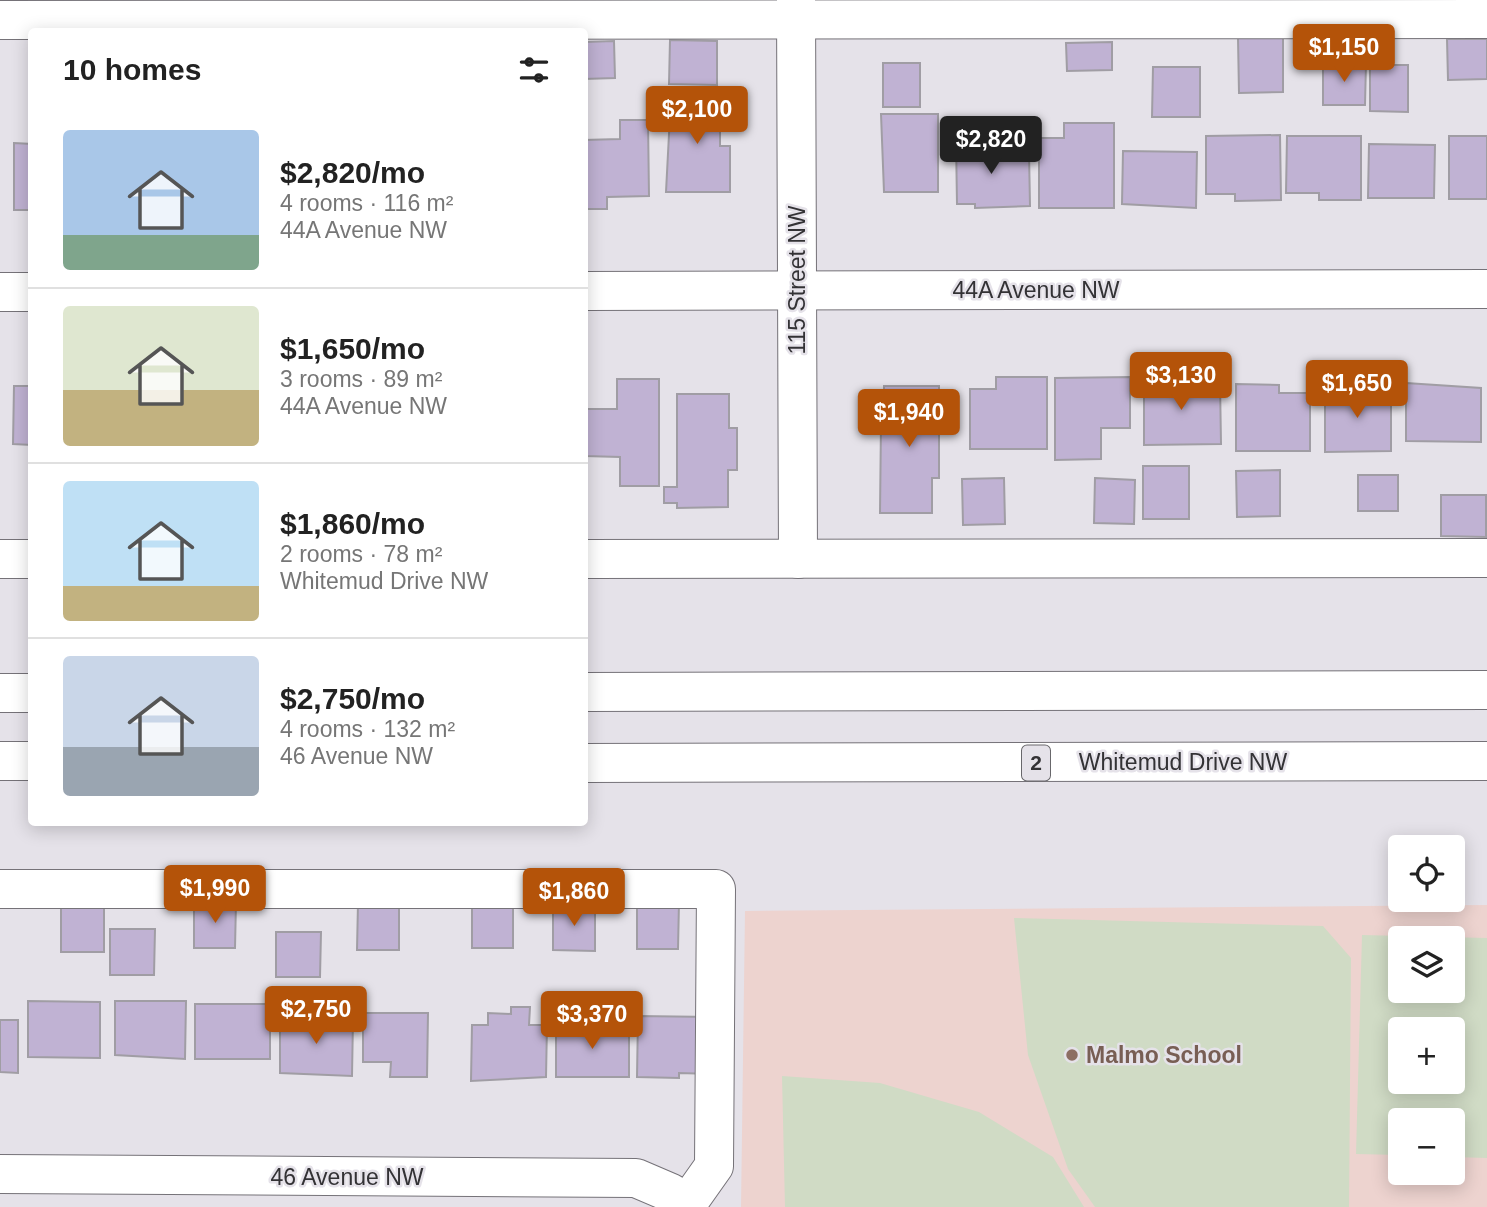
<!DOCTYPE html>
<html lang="en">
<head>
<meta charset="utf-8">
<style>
	body { margin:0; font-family:Arial,sans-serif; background:#f2f2f2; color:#222; height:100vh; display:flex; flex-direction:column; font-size:26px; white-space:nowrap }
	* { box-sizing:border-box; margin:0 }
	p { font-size:23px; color:#767676 }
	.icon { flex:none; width:38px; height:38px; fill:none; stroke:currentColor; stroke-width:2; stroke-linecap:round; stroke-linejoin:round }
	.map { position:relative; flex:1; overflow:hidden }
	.side { position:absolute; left:28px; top:28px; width:560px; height:798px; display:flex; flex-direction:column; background:#fff; border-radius:7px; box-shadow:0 4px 18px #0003 }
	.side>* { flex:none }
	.controls { position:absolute; left:1388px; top:835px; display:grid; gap:14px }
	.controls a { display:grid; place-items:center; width:77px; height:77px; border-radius:7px; background:#fff; box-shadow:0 4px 18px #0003; font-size:35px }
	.price { position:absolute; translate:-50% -60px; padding:0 16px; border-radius:7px; background:#b45309; color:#fff; font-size:23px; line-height:46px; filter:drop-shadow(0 2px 4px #0008) }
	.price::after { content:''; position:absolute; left:50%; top:42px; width:21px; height:16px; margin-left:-10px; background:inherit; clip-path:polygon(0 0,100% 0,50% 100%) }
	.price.current { background:#222; color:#fff }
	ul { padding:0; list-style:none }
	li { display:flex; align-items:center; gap:21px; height:175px; padding:0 35px }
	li+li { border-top:2px solid #e0e0e0 }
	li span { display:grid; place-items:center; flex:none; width:196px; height:140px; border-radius:7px; color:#555 }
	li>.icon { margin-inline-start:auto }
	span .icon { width:84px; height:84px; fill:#fffc; stroke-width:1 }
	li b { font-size:30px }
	h2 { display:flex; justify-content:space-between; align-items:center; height:84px; padding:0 35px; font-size:30px }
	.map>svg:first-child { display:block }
	.education { fill:#edd3cf; fill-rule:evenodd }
	.green { fill:#d0dbc5; fill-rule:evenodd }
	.building { fill:#c0b2d3; stroke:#a09da4; stroke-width:2 }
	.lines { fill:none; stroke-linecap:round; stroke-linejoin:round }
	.minor-casing { stroke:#757278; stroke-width:40 }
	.highway-casing { stroke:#757278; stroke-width:40 }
	.minor { stroke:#fff; stroke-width:38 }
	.highway { stroke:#fff; stroke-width:38 }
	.education-dot { fill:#8d6e63; stroke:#e5e2e9; stroke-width:2.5 }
	.labels { text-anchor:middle; stroke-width:5; stroke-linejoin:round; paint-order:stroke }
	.shield { fill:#e5e2e9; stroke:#68676b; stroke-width:2 }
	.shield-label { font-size:21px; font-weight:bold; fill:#333235 }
	.street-label { font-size:23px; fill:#333235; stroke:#e5e2e9 }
	.education-label { font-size:23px; font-weight:bold; fill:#785e54; stroke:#e5e2e9; text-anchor:start }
</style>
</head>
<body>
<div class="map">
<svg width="1487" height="1207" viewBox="0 0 1487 1207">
	<rect width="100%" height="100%" fill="#e5e2e9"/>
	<!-- education -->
	<path class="education" d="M 1487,905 L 1487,1207 L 741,1207 L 745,911 ZM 1400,938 L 1452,938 L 1452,990 L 1400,990 ZM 1400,1029 L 1452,1029 L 1452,1082 L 1400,1082 ZM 1400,1120 L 1452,1120 L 1452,1172 L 1400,1172 Z"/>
	<!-- green -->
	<g class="green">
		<path d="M 1014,918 L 1323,926 L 1351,958 L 1349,1207 L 1095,1207 L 1068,1169 L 1028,1055 Z"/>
		<path d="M 1362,935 L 1487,938 L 1487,1158 L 1453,1157 L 1452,1120 L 1400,1120 L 1400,1155 L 1356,1154 ZM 1400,938 L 1452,938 L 1452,990 L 1400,990 ZM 1400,1029 L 1452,1029 L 1452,1082 L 1400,1082 Z"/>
		<path d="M 782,1076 L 880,1083 L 979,1112 L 1053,1157 L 1084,1207 L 785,1207 Z"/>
	</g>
	<!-- building -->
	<g class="building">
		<path d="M 1238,38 L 1283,38 L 1283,92 L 1239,93 Z"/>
		<path d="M 1447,39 L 1487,39 L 1487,79 L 1448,80 Z"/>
		<path d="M 670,40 L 717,41 L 717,85 L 669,84 Z"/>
		<path d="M 614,41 L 615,78 L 584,79 L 584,42 Z"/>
		<path d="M 1112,42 L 1112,70 L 1067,71 L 1066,43 Z"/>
		<rect x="883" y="63" width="37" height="44"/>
		<path d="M 1323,63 L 1366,63 L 1365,105 L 1323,105 Z"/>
		<path d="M 1370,65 L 1408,65 L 1408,112 L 1370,111 Z"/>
		<path d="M 1153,67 L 1200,67 L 1200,117 L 1152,117 Z"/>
		<path d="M 677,91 L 720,92 L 720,146 L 730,146 L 730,192 L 666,192 L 670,115 L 677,115 Z"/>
		<path d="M 881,114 L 938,114 L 938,192 L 884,192 Z"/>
		<path d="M 620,120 L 648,120 L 649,196 L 607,197 L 607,209 L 584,209 L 584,140 L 620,139 Z"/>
		<path d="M 1064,123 L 1114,123 L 1114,208 L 1039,208 L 1039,138 L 1064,138 Z"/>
		<path d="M 1280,135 L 1281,200 L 1235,201 L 1235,194 L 1206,194 L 1206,136 Z"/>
		<path d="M 1287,136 L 1361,136 L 1361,200 L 1319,200 L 1319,193 L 1286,193 Z"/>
		<rect x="1449" y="136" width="38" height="63"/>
		<path d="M 993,140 L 993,154 L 1029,153 L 1030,206 L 975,208 L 975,204 L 957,204 L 956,141 Z"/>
		<path d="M 14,143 L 32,144 L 32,210 L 14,210 Z"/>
		<path d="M 1369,144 L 1435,145 L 1434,198 L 1368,198 Z"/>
		<path d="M 1123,151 L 1197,152 L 1196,208 L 1122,204 Z"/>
		<path d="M 996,377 L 1047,377 L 1047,449 L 970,449 L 970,389 L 996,389 Z"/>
		<path d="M 1130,377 L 1130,428 L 1101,428 L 1101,459 L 1055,460 L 1055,378 Z"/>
		<path d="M 1144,377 L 1188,377 L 1188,384 L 1220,383 L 1221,444 L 1144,445 Z"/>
		<path d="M 617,379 L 659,379 L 659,486 L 620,486 L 620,457 L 585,456 L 585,409 L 617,409 Z"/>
		<path d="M 1406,383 L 1481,388 L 1481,442 L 1406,441 Z"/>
		<path d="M 1236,384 L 1279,385 L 1279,393 L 1310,393 L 1310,451 L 1236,451 Z"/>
		<path d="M 1325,385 L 1367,385 L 1367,393 L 1391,393 L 1391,451 L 1325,452 Z"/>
		<path d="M 14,386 L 32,386 L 32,445 L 13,444 Z"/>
		<path d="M 884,386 L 939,386 L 939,478 L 932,478 L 932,513 L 880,513 L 881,423 L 884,423 Z"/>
		<path d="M 677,394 L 729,394 L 729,428 L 737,428 L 737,470 L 728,470 L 728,507 L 677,508 L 677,503 L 664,503 L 664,487 L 677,487 Z"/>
		<rect x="1143" y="466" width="46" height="53"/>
		<path d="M 1280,470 L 1280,516 L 1237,517 L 1236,471 Z"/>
		<rect x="1358" y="475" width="40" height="36"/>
		<path d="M 1004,478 L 1005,524 L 963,525 L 962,479 Z"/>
		<path d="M 1095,478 L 1135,480 L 1134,524 L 1094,523 Z"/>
		<path d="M 1441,495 L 1486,495 L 1486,537 L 1441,536 Z"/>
		<rect x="61" y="902" width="43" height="50"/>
		<path d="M 194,902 L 236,902 L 235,948 L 194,948 Z"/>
		<rect x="472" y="902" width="41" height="46"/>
		<path d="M 637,902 L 679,902 L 678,949 L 637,949 Z"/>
		<path d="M 358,903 L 399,903 L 399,950 L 357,950 Z"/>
		<path d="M 553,904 L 595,905 L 595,951 L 553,950 Z"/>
		<path d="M 110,929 L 155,929 L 154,975 L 110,975 Z"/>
		<path d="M 276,932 L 321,932 L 320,977 L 276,977 Z"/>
		<path d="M 28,1001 L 100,1002 L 100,1058 L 28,1057 Z"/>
		<path d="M 115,1001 L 186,1001 L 185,1059 L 115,1055 Z"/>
		<rect x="195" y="1004" width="75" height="55"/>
		<path d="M 511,1007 L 530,1007 L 529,1025 L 547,1025 L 546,1077 L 471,1081 L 472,1025 L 488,1025 L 488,1013 L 511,1014 Z"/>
		<path d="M 363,1013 L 428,1013 L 427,1077 L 390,1077 L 391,1062 L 363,1062 Z"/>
		<path d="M 638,1016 L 712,1017 L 712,1074 L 679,1073 L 679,1078 L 637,1077 Z"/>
		<path d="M 280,1018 L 353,1019 L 352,1076 L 280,1073 Z"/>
		<path d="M 0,1020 L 18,1020 L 18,1073 L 0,1072 Z"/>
		<rect x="556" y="1025" width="73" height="52"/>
	</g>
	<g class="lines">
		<!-- minor casing -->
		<g class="minor-casing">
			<g id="minor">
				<path d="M 796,0 L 798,559"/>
				<path d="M 0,20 L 1487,19"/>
				<path d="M 584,291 L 1487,289"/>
				<path d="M 0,292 L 32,292"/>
				<path d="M 0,559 L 32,559"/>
				<path d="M 584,559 L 1487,558"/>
				<path d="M 0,889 L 716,889 L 714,1166 L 685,1207"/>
				<path d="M 0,1174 L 636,1178 L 671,1193 L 684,1207"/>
			</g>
		</g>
		<!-- highway casing -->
		<g class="highway-casing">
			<g id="highway">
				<path d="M 584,692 L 1487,690"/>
				<path d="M 0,693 L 32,693"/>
				<path d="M 0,761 L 32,761"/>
				<path d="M 584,763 L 1487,761"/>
			</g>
		</g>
		<!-- minor -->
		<use href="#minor" class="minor"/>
		<!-- highway -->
		<use href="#highway" class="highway"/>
	</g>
	<!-- markers -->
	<circle class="education-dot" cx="1072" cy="1055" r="7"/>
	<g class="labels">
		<!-- shield labels -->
		<rect class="shield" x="1022" y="745.5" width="28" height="35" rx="5"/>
		<g class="shield-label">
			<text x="1036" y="770">2</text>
		</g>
		<!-- street labels -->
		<g class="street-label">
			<text transform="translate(797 280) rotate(-90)" y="8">115 Street NW</text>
			<text x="1036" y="298">44A Avenue NW</text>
			<text x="1183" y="770">Whitemud Drive NW</text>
			<text x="347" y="1185">46 Avenue NW</text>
		</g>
		<!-- education labels -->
		<g class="education-label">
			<text x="1086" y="1063">Malmo School</text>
		</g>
	</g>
</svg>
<div class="controls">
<a><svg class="icon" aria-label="locate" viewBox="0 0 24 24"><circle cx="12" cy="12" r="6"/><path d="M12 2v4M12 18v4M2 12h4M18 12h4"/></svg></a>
<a><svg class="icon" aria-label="layers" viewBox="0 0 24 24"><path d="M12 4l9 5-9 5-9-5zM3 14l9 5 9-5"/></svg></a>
<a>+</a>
<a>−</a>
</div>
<b class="price" style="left:1344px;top:84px">$1,150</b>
<b class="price" style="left:697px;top:146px">$2,100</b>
<b class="price current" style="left:991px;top:176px">$2,820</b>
<b class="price" style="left:1181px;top:412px">$3,130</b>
<b class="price" style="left:1357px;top:420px">$1,650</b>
<b class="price" style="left:909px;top:449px">$1,940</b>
<b class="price" style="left:215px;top:925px">$1,990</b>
<b class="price" style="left:574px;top:928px">$1,860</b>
<b class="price" style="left:316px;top:1046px">$2,750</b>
<b class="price" style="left:592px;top:1051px">$3,370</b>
<section class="side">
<h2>10 homes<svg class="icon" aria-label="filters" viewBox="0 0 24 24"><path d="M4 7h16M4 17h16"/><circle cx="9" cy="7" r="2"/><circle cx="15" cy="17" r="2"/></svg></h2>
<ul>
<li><span style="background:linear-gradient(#a9c7e8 75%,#7fa58c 0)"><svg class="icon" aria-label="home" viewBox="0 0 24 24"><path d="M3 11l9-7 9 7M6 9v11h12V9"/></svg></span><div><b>$2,820/mo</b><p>4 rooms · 116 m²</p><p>44A Avenue NW</p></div></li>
<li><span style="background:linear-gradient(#dfe7d0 60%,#c2b280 0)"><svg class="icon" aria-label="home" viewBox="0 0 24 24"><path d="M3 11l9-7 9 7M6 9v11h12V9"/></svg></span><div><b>$1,650/mo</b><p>3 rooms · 89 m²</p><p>44A Avenue NW</p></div></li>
<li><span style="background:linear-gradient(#bfe0f5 75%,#c2b280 0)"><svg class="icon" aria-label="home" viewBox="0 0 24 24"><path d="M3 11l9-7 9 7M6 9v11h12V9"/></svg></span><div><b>$1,860/mo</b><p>2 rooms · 78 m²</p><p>Whitemud Drive NW</p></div></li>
<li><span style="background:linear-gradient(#c9d6e8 65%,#9aa5b1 0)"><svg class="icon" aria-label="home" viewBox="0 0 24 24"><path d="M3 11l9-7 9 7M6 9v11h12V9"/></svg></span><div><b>$2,750/mo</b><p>4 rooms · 132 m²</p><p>46 Avenue NW</p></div></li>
</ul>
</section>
</div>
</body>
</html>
